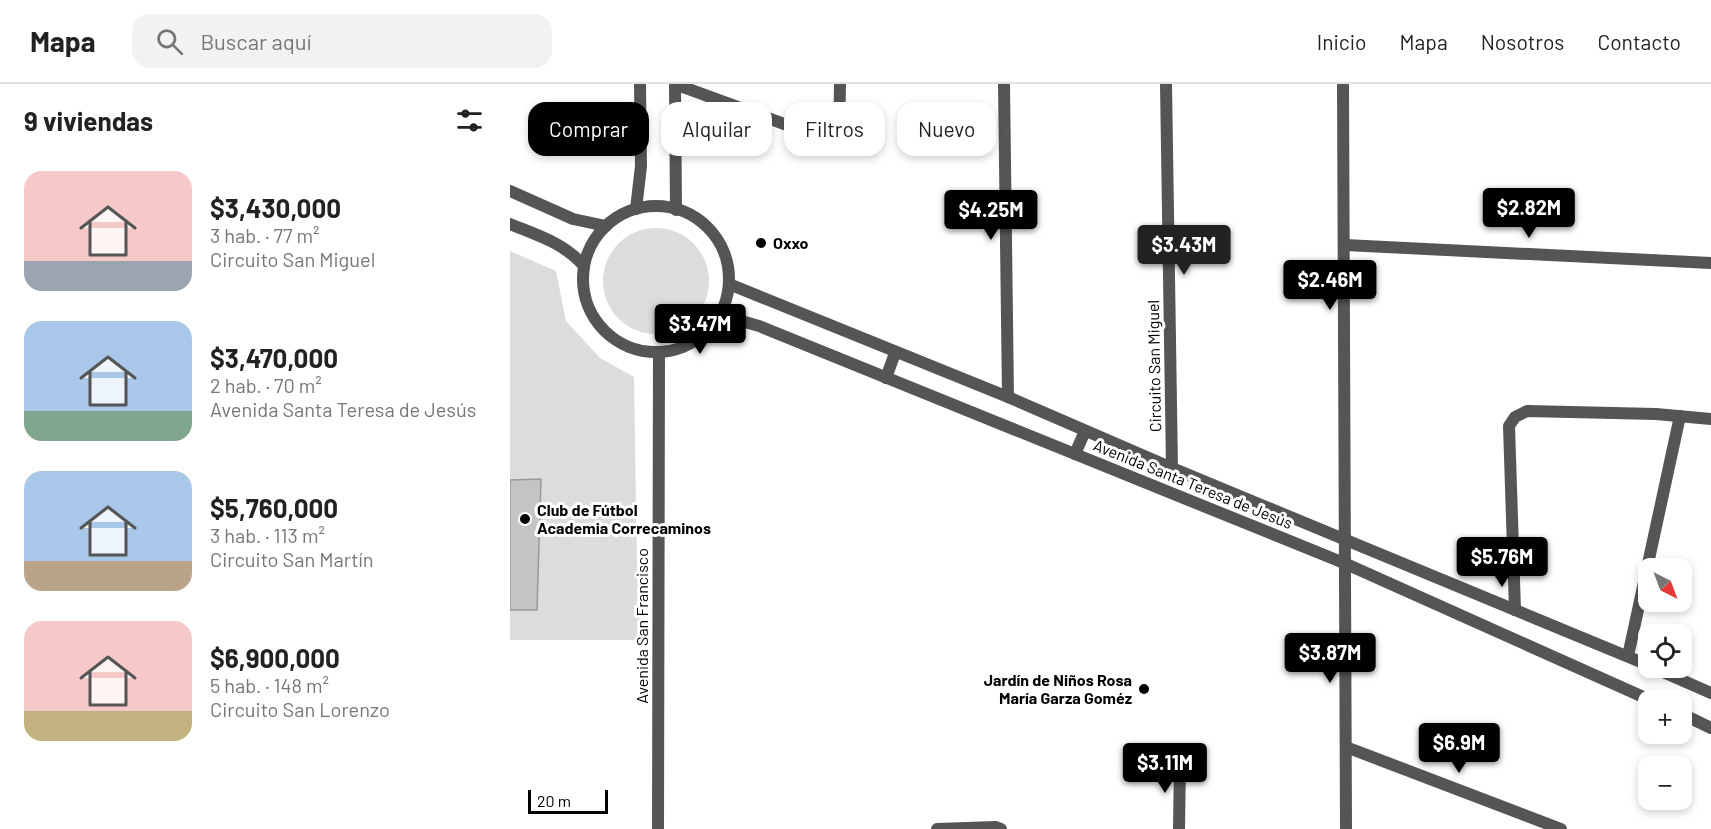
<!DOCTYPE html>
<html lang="es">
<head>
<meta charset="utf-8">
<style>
	body { margin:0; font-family:Barlow,sans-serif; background:#f2f2f2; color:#222; height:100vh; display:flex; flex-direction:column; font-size:22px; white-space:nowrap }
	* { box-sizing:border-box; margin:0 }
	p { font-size:20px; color:#767676 }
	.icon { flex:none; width:33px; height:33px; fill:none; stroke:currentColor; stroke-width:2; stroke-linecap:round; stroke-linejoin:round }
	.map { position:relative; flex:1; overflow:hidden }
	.details { display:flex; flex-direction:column; background:#fff; width:510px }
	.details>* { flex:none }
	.hud { position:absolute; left:18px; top:18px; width:570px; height:54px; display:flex; gap:12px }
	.needle { width:39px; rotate:138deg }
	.fabs { position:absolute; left:1128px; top:474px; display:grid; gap:12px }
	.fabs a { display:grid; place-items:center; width:54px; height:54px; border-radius:12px; background:#fff; box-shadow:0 3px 9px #0003; font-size:30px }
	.scale { position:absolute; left:18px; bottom:15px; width:80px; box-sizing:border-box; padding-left:6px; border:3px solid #000; border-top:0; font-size:16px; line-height:21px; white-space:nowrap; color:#000; -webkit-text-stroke:4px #fff; paint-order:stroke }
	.price { position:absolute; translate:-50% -51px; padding:0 14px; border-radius:6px; background:#000; color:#fff; font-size:20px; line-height:39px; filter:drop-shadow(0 2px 3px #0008) }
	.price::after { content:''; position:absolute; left:50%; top:36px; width:18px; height:14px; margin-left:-9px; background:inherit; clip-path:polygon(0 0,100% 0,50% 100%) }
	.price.on { background:#222; color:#fff }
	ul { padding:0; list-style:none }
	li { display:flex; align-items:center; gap:18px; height:150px; padding:0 24px }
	li span { display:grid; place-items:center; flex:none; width:168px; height:120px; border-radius:18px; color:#555 }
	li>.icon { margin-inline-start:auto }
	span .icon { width:72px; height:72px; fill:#fffc; stroke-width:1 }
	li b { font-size:26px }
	h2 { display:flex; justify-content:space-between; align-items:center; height:72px; padding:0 24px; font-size:26px }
	.tag { padding:0 21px; border-radius:18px; background:#fff; box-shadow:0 3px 9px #0003; font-size:21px; line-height:54px }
	.tag.on { background:#000; color:#fff }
	header { display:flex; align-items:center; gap:36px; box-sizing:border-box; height:84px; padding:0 30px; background:#fff; border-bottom:2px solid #e0e0e0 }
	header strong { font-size:28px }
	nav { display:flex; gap:33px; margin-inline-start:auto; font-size:21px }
	.search { width:420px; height:54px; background:#f2f2f2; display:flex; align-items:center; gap:15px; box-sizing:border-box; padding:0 21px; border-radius:18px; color:#767676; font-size:22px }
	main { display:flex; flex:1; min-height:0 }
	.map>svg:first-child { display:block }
	.green { fill:#dcdcdc }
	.building { fill:#c4c4c4; stroke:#999; stroke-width:1.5 }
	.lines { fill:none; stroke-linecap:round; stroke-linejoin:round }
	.minor { stroke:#555; stroke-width:12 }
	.poi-dot { fill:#000; stroke:#fff; stroke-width:2 }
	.labels { text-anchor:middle; stroke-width:6; stroke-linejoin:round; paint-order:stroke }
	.poi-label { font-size:16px; font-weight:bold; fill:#000; stroke:#fff; text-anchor:start }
	.street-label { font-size:16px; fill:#000; stroke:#fff }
</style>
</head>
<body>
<header>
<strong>Mapa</strong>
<div class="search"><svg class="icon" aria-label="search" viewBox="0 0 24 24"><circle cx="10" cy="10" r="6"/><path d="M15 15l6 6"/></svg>Buscar aquí</div>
<nav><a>Inicio</a><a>Mapa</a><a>Nosotros</a><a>Contacto</a></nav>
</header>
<main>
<section class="details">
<h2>9 viviendas<svg class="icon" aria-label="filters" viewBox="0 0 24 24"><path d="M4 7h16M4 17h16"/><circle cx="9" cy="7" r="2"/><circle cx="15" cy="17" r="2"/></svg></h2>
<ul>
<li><span style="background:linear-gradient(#f6c9c9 75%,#9aa5b1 0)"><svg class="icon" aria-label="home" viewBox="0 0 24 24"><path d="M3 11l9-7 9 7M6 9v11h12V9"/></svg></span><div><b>$3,430,000</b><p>3 hab. · 77 m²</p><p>Circuito San Miguel</p></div></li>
<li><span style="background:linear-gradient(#a9c7e8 75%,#7fa58c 0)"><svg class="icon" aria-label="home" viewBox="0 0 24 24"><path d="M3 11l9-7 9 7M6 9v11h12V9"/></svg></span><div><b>$3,470,000</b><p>2 hab. · 70 m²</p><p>Avenida Santa Teresa de Jesús</p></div></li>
<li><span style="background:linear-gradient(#a9c7e8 75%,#b9a48a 0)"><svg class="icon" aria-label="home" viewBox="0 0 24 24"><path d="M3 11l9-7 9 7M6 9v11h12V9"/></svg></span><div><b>$5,760,000</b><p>3 hab. · 113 m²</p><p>Circuito San Martín</p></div></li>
<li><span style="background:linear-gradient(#f6c9c9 75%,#c2b280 0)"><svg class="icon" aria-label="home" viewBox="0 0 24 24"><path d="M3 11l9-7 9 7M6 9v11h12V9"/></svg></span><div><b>$6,900,000</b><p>5 hab. · 148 m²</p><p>Circuito San Lorenzo</p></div></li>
</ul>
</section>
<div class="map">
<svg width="1201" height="745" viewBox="0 0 1201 745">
	<rect width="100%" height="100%" fill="#fff"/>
	<!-- green -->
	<g class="green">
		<circle cx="146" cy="197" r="53"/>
		<path d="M 0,167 L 46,187 L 56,237 L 90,274 L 124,293 L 127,480 L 131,556 L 0,556 Z"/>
	</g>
	<!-- building -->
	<path class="building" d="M 31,395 L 27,526 L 0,526 L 0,396 Z"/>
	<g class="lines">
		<!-- minor -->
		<g class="minor">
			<path d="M 165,0 L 326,59 L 329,56 L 330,0"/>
			<path d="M 165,0 L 166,126"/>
			<path d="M 494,0 L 498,313"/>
			<path d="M 656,0 L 662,384"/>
			<path d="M 833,0 L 836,745"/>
			<path d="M 0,107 L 63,135 L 96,142"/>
			<circle cx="146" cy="195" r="73"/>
			<path d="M 126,125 L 131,82 L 130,0"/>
			<path d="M 0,140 C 27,151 54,159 74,182"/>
			<path d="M 835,161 L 1201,179"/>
			<path d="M 219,200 L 498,313 L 662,384 L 1138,581"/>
			<path d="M 206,237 L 228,236 L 249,242 L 834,479 L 1140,616"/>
			<path d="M 376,294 L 385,269"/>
			<path d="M 565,370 L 575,347"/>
			<path d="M 1005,526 L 999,342 L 1005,333 L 1017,327 L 1146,330 L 1201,335"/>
			<path d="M 1118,572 L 1170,332"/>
			<path d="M 1144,584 L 1201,609"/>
			<path d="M 1172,630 L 1201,644"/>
			<path d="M 836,663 L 1051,745"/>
			<path d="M 148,745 L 149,268"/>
			<path d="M 427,745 L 486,743 L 491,745"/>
			<path d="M 669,745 L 670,676"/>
		</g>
	</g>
	<!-- markers -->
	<g class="poi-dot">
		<circle cx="251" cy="159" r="6"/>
		<circle cx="15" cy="435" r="6"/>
		<circle cx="634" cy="605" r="6"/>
	</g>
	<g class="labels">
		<!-- poi labels -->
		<g class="poi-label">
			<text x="263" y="165">Oxxo</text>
			<text x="27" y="432">Club de Fútbol<tspan x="27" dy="18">Academia Correcaminos</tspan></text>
			<text x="622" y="602" text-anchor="end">Jardín de Niños Rosa<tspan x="622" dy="18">María Garza Goméz</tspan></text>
		</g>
		<!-- street labels -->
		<g class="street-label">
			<text transform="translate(644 282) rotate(-91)" y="6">Circuito San Miguel</text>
			<text transform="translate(683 400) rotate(22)" y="6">Avenida Santa Teresa de Jesús</text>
			<text transform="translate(132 542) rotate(-90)" y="6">Avenida San Francisco</text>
		</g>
	</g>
</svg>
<div class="fabs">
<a><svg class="needle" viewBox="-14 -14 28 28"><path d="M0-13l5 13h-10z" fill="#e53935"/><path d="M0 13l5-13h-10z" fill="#767676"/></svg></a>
<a><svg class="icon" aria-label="locate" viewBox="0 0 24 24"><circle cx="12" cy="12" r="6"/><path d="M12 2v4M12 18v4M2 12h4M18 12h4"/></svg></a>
<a>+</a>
<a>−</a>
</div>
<div class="scale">20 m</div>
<b class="price" style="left:1019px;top:155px">$2.82M</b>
<b class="price" style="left:481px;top:157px">$4.25M</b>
<b class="price on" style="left:674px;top:192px">$3.43M</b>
<b class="price" style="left:820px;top:227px">$2.46M</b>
<b class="price" style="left:190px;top:271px">$3.47M</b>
<b class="price" style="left:992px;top:504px">$5.76M</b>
<b class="price" style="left:820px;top:600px">$3.87M</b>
<b class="price" style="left:949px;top:690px">$6.9M</b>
<b class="price" style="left:655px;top:710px">$3.11M</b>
<div class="hud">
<a class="tag on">Comprar</a>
<a class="tag">Alquilar</a>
<a class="tag">Filtros</a>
<a class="tag">Nuevo</a>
</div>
</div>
</main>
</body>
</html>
